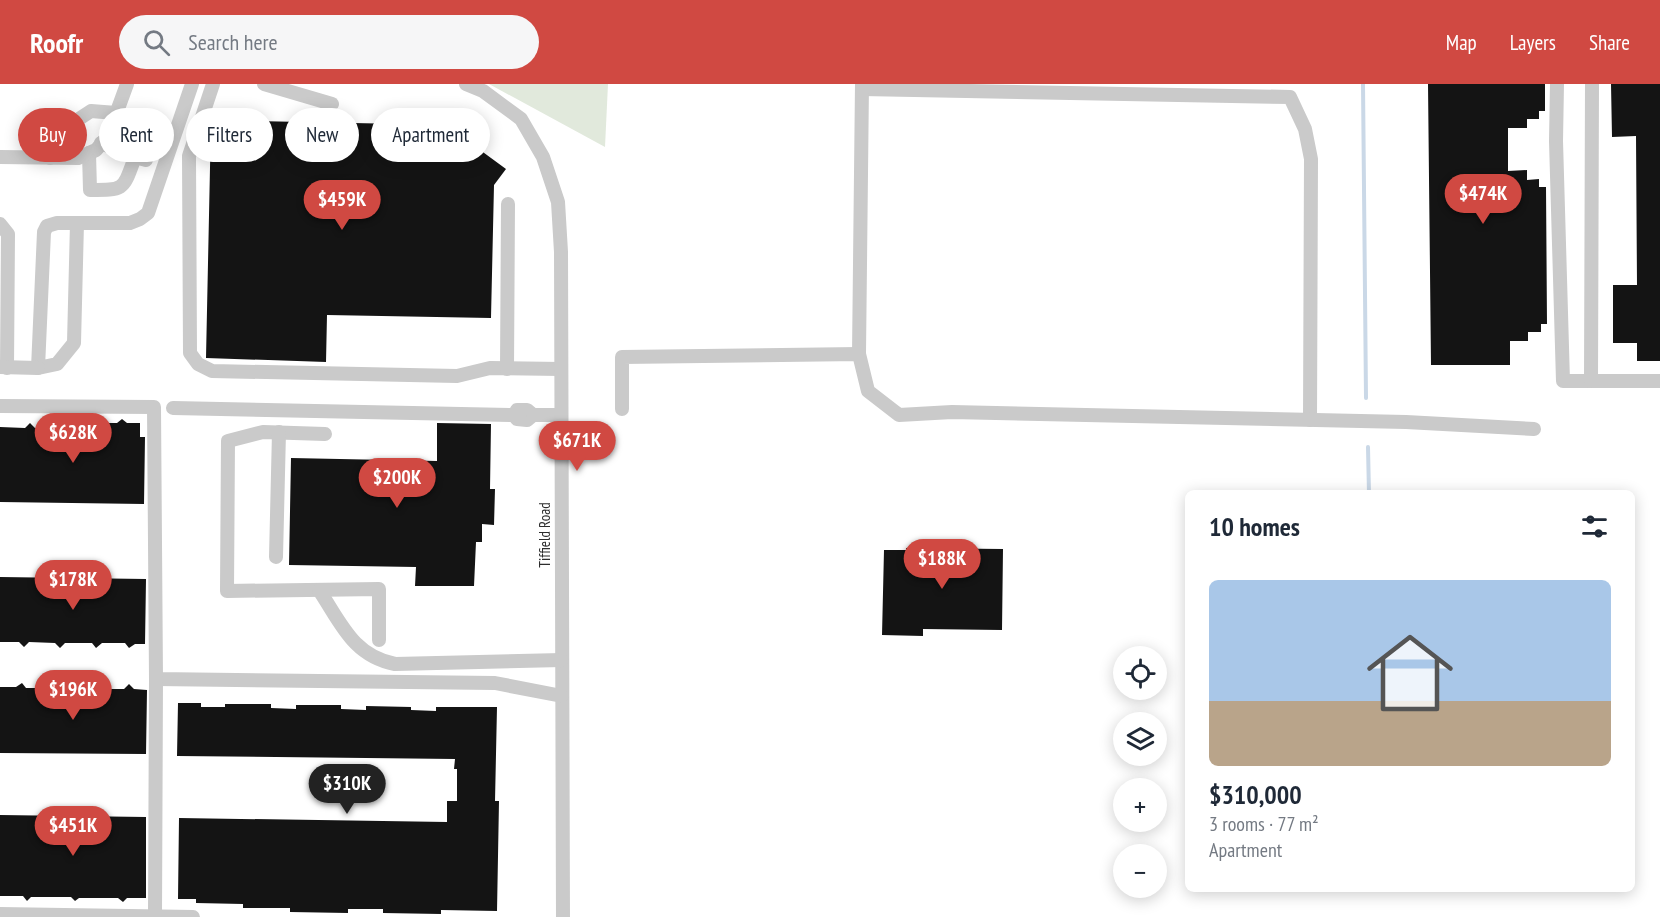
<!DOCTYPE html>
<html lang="en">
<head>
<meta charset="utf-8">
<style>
	body { margin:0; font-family:"PT Sans Narrow",sans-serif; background:#f6f6f7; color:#1f2937; height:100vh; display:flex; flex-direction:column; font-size:22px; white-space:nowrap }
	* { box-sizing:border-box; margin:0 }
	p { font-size:20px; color:#747a83 }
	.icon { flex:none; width:33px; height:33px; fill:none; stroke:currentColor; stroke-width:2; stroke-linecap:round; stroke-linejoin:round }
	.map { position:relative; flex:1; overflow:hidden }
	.drawer { position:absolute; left:1185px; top:406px; width:450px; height:402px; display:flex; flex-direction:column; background:#fff; border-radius:9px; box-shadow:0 3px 15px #0003 }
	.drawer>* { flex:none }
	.guide { position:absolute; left:18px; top:24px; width:570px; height:54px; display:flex; gap:12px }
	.buttons { position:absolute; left:1113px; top:562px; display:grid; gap:12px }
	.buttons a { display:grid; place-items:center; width:54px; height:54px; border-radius:50%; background:#fff; box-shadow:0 3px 15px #0003; font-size:30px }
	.price { position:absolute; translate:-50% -51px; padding:0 14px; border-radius:21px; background:#d04942; color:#fff; font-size:20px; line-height:39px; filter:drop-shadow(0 2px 3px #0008) }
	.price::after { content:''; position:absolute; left:50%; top:36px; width:18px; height:14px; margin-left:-9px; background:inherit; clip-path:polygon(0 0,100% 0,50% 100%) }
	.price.selected { background:#222; color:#fff }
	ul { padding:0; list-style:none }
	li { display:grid; align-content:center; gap:12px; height:318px; padding:0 24px }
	li span { display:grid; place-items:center; height:186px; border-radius:9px; color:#555 }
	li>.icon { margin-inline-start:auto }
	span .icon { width:108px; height:108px; fill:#fffc; stroke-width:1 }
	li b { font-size:26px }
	h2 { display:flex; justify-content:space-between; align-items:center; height:72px; padding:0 24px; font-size:26px }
	.tag { padding:0 21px; border-radius:27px; background:#fff; box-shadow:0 3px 15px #0003; font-size:21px; line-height:54px }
	.tag.selected { background:#d04942; color:#fff }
	header { display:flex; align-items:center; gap:36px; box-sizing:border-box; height:84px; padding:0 30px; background:#d04942; color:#fff }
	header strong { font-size:28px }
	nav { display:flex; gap:33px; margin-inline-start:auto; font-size:21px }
	.search { width:420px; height:54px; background:#f6f6f7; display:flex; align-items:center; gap:15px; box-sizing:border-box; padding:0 21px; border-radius:33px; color:#747a83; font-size:22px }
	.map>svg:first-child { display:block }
	.green { fill:#e1e9dc }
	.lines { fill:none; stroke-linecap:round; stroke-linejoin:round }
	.stream { stroke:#cad8e7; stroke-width:4 }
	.building { fill:#141414 }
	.minor { stroke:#cacaca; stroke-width:14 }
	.labels { text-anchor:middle; stroke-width:6; stroke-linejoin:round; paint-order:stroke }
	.street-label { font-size:15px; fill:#2d2d2d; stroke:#fff }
</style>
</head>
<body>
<header>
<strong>Roofr</strong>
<div class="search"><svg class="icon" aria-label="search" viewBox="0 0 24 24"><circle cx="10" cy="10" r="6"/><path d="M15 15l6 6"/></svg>Search here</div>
<nav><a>Map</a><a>Layers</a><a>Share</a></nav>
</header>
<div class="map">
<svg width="1660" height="833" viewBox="0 0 1660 833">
	<rect width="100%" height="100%" fill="#fff"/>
	<!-- green -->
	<path class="green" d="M 489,0 L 608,0 L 605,63 Z"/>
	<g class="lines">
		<!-- stream -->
		<g class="stream">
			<path d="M 1363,0 L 1366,314"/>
			<path d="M 1368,363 L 1369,410"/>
		</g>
	</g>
	<!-- building -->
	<g class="building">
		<path d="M 1428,0 L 1545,0 L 1545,27 L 1539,27 L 1539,35 L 1527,35 L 1527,44 L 1508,44 L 1508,87 L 1527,86 L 1527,96 L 1539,95 L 1539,103 L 1546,103 L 1547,240 L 1541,240 L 1541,248 L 1528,248 L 1528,257 L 1510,257 L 1510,281 L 1431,281 Z"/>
		<path d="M 1611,0 L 1660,0 L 1660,277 L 1637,277 L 1637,259 L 1613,259 L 1613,201 L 1637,201 L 1636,52 L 1612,53 Z"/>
		<path d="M 414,24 L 458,56 L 461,52 L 506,85 L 494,101 L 491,234 L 327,231 L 326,278 L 206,274 L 211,36 L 402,40 Z"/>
		<path d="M 75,334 L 80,339 L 117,339 L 122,335 L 127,339 L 140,339 L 140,353 L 145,353 L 144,420 L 0,418 L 0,343 L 25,344 L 30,339 L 35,344 L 51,344 L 51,338 L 70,339 Z"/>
		<path d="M 437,339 L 491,340 L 490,405 L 495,405 L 494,441 L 482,440 L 482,458 L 476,458 L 474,502 L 415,502 L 416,483 L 289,481 L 291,374 L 437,377 Z"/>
		<path d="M 906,464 L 1003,465 L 1002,546 L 923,545 L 923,552 L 882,551 L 884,466 L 906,466 Z"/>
		<path d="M 0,493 L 146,495 L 145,560 L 135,560 L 129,564 L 125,559 L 102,559 L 96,564 L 92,559 L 65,559 L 60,564 L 55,559 L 29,558 L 24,563 L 19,558 L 0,558 Z"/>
		<path d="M 22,599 L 26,604 L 52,604 L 57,599 L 62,604 L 88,605 L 93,600 L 98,605 L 124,605 L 129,600 L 134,605 L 147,606 L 146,670 L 0,669 L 0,603 L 16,603 Z"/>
		<path d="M 178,619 L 201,619 L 201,623 L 225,623 L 225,620 L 271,620 L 271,624 L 296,625 L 296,621 L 341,621 L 341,625 L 366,626 L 366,622 L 411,623 L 411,626 L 436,627 L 436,623 L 497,623 L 495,717 L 499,717 L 497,827 L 441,826 L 441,830 L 383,829 L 383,825 L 348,825 L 348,829 L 290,828 L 290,824 L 243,824 L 243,820 L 196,819 L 196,815 L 178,815 L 179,734 L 447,738 L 447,717 L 457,717 L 457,685 L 454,685 L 455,675 L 177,672 Z"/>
		<path d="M 0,731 L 146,733 L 146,814 L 127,814 L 123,818 L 118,814 L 79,814 L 75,817 L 71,813 L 31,813 L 27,817 L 23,812 L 0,812 Z"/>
	</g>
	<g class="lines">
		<!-- minor -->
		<g class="minor">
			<path d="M 213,0 L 189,72 L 190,269 L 198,280 L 212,287 L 457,292 L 490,284 L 561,285"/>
			<path d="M 264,0 L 332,20"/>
			<path d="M 466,0 L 483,7 L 521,35 L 543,73 L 558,118 L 561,168 L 563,833"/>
			<path d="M 1557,0 L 1556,57 L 1563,297 L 1660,297"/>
			<path d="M 862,5 L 1290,13 L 1305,45 L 1311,75 L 1310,336"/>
			<path d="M 101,59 L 135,73"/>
			<path d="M 89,69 L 90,106 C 125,106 123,106 135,73 L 146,76"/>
			<path d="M 0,73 L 78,74 L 96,66 L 108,52 L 127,0"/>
			<path d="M 50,74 L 59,48 L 91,27 L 116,29"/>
			<path d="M 77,139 L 74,259 L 57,280 L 38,284 L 44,148 L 47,142 L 57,139 L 130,139 L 140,135 L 148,129 L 192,0"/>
			<path d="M 0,140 L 8,150 L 7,284"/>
			<path d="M 859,270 L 862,0"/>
			<path d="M 0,283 L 38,284"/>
			<path d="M 507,285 L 508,120"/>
			<path d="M 1591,297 L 1592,0"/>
			<path d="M 0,322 L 154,323 L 156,595 L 495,599 L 562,612"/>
			<path d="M 173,324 L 510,331 L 514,331 L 517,326 L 527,326 L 533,331 L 527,336 L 517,335 L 514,331"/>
			<path d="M 622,325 L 622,273 L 859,270 L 868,307 L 899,331 L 952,328 L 1406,338 L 1534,345"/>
			<path d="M 533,331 L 561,331"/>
			<path d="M 325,350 L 263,348 L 228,357 L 227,507 L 379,505 L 379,556"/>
			<path d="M 276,473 L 279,348"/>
			<path d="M 319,506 C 341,539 353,572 395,580 L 562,576"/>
			<path d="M 0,830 L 193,833"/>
			<path d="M 155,832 L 156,595"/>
		</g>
	</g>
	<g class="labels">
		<!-- street labels -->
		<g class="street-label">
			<text transform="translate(545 451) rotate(-90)" y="5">Tiffield Road</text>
		</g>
	</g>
</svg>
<div class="buttons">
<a><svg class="icon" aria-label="locate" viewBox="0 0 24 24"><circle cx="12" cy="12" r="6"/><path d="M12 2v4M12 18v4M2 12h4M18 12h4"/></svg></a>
<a><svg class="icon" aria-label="layers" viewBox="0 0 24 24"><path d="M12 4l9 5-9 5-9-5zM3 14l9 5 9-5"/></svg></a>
<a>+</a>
<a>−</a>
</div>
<b class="price" style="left:1483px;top:141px">$474K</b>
<b class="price" style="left:342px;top:147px">$459K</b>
<b class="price" style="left:73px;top:380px">$628K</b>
<b class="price" style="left:577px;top:388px">$671K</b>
<b class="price" style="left:397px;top:425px">$200K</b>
<b class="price" style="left:942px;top:506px">$188K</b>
<b class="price" style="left:73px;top:527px">$178K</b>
<b class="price" style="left:73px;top:637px">$196K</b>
<b class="price selected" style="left:347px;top:731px">$310K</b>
<b class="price" style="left:73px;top:773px">$451K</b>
<div class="guide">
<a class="tag selected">Buy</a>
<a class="tag">Rent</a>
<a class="tag">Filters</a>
<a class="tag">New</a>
<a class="tag">Apartment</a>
</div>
<section class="drawer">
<h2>10 homes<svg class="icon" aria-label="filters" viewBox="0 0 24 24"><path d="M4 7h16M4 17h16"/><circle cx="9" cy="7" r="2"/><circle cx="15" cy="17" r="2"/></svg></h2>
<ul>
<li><span style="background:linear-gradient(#a9c7e8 65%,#b9a48a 0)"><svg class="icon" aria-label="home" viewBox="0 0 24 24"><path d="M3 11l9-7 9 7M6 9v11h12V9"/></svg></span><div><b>$310,000</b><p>3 rooms · 77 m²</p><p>Apartment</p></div></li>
</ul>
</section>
</div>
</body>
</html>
